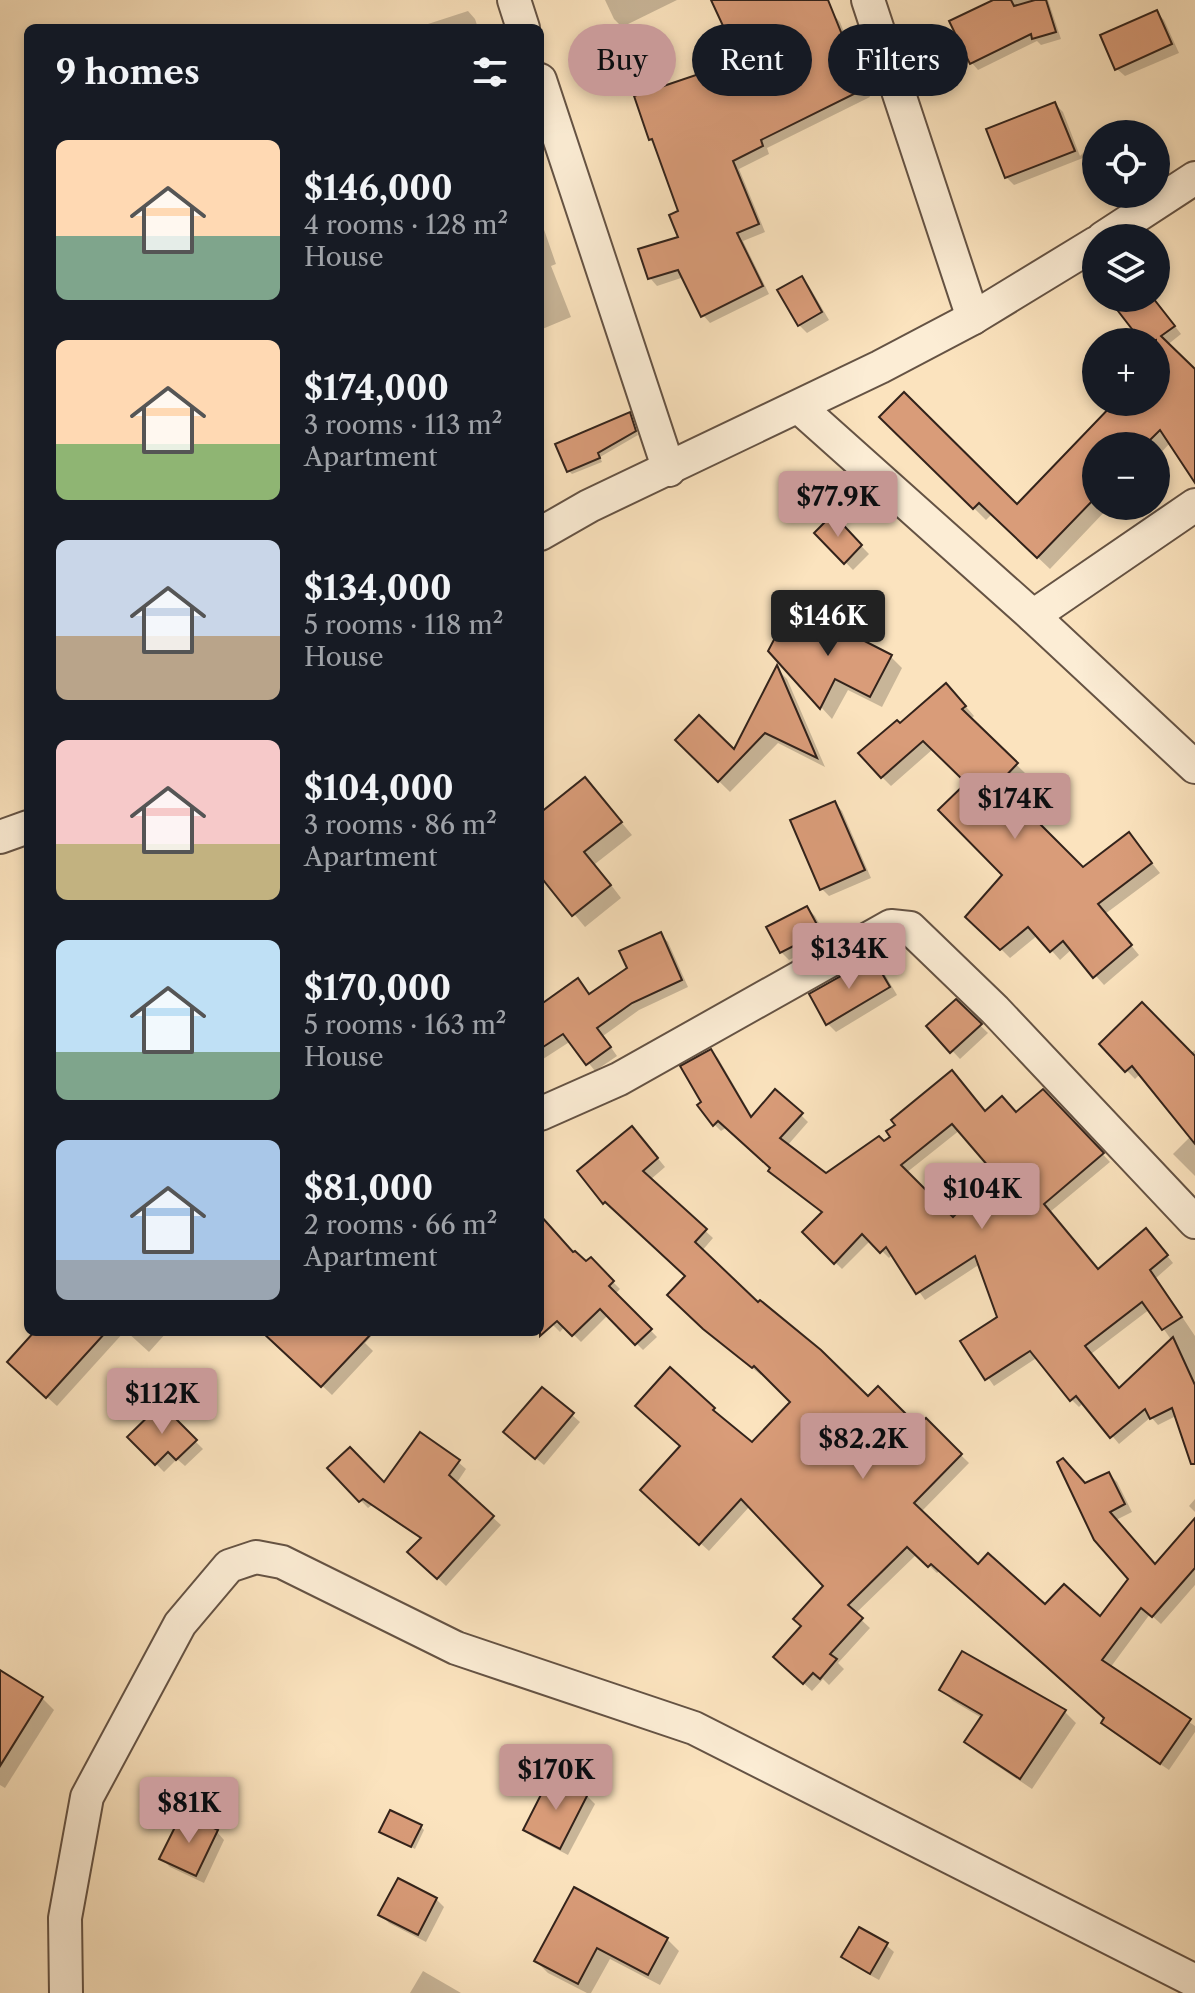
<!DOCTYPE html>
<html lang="en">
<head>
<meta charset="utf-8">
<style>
	body { margin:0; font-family:"Libre Caslon Text",serif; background:#20242c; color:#f1f3f6; height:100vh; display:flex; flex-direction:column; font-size:30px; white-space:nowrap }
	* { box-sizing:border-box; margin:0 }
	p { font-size:26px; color:#9ea1a6 }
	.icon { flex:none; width:44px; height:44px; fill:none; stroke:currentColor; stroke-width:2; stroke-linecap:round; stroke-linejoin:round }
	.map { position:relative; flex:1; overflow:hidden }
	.details { position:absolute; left:24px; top:24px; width:520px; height:1312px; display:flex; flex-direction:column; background:#171b24; border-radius:12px; box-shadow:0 4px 12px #0003 }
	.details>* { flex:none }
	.hud { position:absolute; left:568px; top:24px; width:506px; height:72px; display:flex; gap:16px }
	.controls { position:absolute; left:1082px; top:120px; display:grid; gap:16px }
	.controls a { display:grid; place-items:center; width:88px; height:88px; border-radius:50%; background:#171b24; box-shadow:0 4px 12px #0003; font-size:40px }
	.price { position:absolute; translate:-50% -68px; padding:0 18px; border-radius:8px; background:#c59692; color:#111; font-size:26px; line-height:52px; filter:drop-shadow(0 2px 4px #0008) }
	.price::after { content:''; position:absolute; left:50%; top:48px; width:24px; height:18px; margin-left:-12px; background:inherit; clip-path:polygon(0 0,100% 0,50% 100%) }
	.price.on { background:#222; color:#fff }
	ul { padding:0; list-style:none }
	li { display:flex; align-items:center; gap:24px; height:200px; padding:0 32px }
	li span { display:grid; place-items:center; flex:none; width:224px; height:160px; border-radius:12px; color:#555 }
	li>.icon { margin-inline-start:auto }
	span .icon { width:96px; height:96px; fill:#fffc; stroke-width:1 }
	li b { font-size:34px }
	h2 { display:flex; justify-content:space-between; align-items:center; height:96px; padding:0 32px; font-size:34px }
	.tag { padding:0 28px; border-radius:36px; background:#171b24; box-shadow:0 4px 12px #0003; font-size:28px; line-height:72px }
	.tag.on { background:#c59692; color:#111 }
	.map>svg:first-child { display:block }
	.shadow { fill:#0003; fill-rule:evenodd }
	.building { fill:#d99c79; stroke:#33231b; stroke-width:2; fill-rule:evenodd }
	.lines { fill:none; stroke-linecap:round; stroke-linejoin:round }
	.street-casing { stroke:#655344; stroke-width:36 }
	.street { stroke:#fcedd5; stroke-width:32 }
</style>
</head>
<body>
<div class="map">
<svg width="1195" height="1993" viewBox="0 0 1195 1993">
	<rect width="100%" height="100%" fill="#fbe3be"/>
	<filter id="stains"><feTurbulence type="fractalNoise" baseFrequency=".0025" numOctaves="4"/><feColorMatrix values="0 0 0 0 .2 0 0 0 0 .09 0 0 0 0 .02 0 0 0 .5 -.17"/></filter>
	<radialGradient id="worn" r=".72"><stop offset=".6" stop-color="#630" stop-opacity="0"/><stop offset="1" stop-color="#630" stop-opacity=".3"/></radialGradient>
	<!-- shadow -->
	<g class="shadow">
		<path d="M 605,0 L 677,0 L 622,27 L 614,19 Z"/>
		<path d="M 713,0 L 821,0 L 840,22 L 870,97 L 767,148 L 769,154 L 739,169 L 765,232 L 743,241 L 769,294 L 710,323 L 703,315 L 684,277 L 657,286 L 650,278 L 680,238 L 681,212 L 655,144 L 651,139 L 739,57 Z"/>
		<path d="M 997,0 L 1048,0 L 1061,39 L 1041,45 L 1037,41 L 978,70 L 972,63 Z"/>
		<path d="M 468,11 L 475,19 L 478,28 L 429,28 L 428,24 Z"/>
		<path d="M 1156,12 L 1164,20 L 1179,53 L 1125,76 L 1117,69 Z"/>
		<path d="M 1055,104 L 1063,112 L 1080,156 L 1096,140 L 1096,170 L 1083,158 L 1014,185 L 1006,177 Z"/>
		<path d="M 540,218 L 556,264 L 551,266 L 571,317 L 540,330 Z"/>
		<path d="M 801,278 L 809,286 L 829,320 L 807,333 L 799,325 Z"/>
		<path d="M 1111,298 L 1153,298 L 1181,334 L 1156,354 L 1156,342 L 1145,342 Z"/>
		<path d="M 1156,362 L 1195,371 L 1195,475 L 1170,443 L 1156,458 L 1156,446 L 1096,446 L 1096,506 L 1110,506 L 1050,569 L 992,514 L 986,520 L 882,417 L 1017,507 L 1118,402 L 1156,402 Z"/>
		<path d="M 629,414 L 638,435 L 600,457 L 602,462 L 572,474 L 569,471 Z"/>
		<path d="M 833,517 L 869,554 L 853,570 L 817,533 Z"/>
		<path d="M 789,638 L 890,656 L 902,668 L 882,707 L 848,690 L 832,719 L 770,651 Z"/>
		<path d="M 777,669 L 787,679 L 825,767 L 778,743 L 730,792 L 677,740 L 735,752 Z"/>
		<path d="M 955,694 L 974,716 L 970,720 L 1026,774 L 1007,793 L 1082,870 L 1129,835 L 1160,873 L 1105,914 L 1139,955 L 1104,985 L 1072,949 L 1060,960 L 1038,935 L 1010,958 L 968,916 L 1005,875 L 969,783 L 933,749 L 891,786 L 882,777 L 900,726 Z"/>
		<path d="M 585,779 L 632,835 L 595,864 L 621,898 L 585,927 L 540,873 L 540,815 Z"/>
		<path d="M 835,803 L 842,811 L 871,878 L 829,896 L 822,889 Z"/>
		<path d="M 807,908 L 815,916 L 828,940 L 789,960 L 781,952 Z"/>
		<path d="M 660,934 L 668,942 L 688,987 L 639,1010 L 603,1036 L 617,1056 L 595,1071 L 571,1041 L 540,1061 L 540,1007 L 578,980 L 591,995 L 630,969 Z"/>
		<path d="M 873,960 L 881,968 L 897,995 L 836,1032 L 828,1024 L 811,995 Z"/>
		<path d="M 956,1002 L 988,1033 L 960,1059 L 929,1026 Z"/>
		<path d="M 1101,1044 L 1190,1054 L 1195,1050 L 1195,1176 L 1173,1154 L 1191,1136 L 1141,1073 L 1135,1079 Z"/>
		<path d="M 711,1051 L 718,1058 L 753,1118 L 801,1115 L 808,1122 L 787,1146 L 826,1176 L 884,1144 L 986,1113 L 1017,1115 L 1043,1091 L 1110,1162 L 1050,1212 L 1099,1271 L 1153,1238 L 1173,1263 L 1156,1278 L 1195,1336 L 1195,1446 L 1176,1416 L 1158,1425 L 1151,1417 L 1119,1444 L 1084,1402 L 1079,1407 L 1072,1400 L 1038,1357 L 994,1386 L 963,1342 L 999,1318 L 980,1264 L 925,1300 L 893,1254 L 889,1258 L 871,1240 L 842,1269 L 804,1232 L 824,1213 L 777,1178 L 770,1171 L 773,1168 L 727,1127 L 721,1131 L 714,1124 L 703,1102 ZM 960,1130 L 998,1174 L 953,1220 L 906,1173 ZM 1150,1309 L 1172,1341 L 1120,1390 L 1091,1354 Z"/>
		<path d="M 640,1136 L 665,1167 L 650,1180 L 713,1238 L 701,1252 L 758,1305 L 868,1399 L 918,1429 L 926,1421 L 969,1463 L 921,1512 L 978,1567 L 1045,1607 L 1100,1619 L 1130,1578 L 1086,1485 L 1109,1474 L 1117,1482 L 1132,1512 L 1116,1520 L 1155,1566 L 1195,1521 L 1195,1585 L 1161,1624 L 1150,1614 L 1110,1668 L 1195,1726 L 1195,1732 L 1169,1770 L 1111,1731 L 1103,1723 L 1107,1718 L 940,1570 L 937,1573 L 917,1554 L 855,1614 L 870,1628 L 838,1663 L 844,1669 L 829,1685 L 823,1679 L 812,1691 L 784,1665 L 826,1586 L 750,1506 L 709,1551 L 651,1498 L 682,1447 L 670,1370 L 752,1445 L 793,1402 L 763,1373 L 761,1375 L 714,1337 L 688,1277 L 613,1210 L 579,1171 Z"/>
		<path d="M 540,1235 L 586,1264 L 598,1267 L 620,1289 L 615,1294 L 657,1337 L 643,1350 L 608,1315 L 581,1342 L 565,1326 L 560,1332 L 540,1312 Z"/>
		<path d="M 37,1332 L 124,1332 L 57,1406 L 19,1372 Z"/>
		<path d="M 127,1332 L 167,1332 L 149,1352 Z"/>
		<path d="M 289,1332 L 375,1332 L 365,1343 L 373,1351 L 332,1395 L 278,1344 Z"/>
		<path d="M 161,1407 L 203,1449 L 185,1466 L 177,1459 L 164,1472 L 130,1437 Z"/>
		<path d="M 572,1415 L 580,1422 L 544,1465 L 514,1440 Z"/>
		<path d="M 458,1462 L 466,1469 L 456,1484 L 501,1525 L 446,1586 L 410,1552 L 422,1539 L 372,1505 L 368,1508 L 330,1468 L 384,1485 Z"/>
		<path d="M 1195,1499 L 1195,1512 L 1189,1506 Z"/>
		<path d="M 963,1654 L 1065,1712 L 1076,1723 L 1032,1789 L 978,1753 L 966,1742 L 982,1718 L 953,1701 L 942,1690 Z"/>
		<path d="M 0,1675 L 42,1698 L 54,1710 L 5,1788 L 0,1785 Z"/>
		<path d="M 552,1778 L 587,1796 L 595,1804 L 568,1855 L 533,1837 L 525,1829 Z"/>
		<path d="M 421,1827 L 424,1830 L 415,1849 L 382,1832 Z"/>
		<path d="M 217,1832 L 224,1840 L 204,1883 L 170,1867 L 162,1859 Z"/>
		<path d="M 574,1889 L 667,1939 L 679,1951 L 660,1985 L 610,1959 L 591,1993 L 587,1993 L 548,1973 L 536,1961 Z"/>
		<path d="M 436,1899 L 444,1907 L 426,1942 L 389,1923 L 381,1915 Z"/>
		<path d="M 886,1945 L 894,1952 L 879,1980 L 852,1965 L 844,1957 Z"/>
		<path d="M 423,1971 L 461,1993 L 410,1993 Z"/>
	</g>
	<!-- building -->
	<g class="building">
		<path d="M 711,0 L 828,0 L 864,89 L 761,140 L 763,146 L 733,161 L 759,224 L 737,233 L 763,286 L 701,317 L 678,270 L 648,279 L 638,249 L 678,237 L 669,215 L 678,211 L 652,139 L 649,140 L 634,96 L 714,69 L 713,67 L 737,56 Z"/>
		<path d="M 993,0 L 1011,0 L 1014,6 L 1035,0 L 1046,0 L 1056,32 L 1032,39 L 1031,34 L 970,64 L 949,21 Z"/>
		<path d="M 1157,10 L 1172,44 L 1115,70 L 1100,35 Z"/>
		<path d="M 1055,102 L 1075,151 L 1005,178 L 986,129 Z"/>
		<path d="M 802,276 L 822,312 L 798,326 L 777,290 Z"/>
		<path d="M 1108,298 L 1153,298 L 1175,326 L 1161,336 L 1195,369 L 1195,483 L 1160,430 L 1144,446 L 1096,446 L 1096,497 L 1037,558 L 979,503 L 973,509 L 879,417 L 904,392 L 1017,504 L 1115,402 L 1156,402 L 1156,340 L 1142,342 Z"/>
		<path d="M 630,412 L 636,431 L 598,453 L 600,458 L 567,472 L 555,444 Z"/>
		<path d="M 833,514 L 862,545 L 844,564 L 814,533 Z"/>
		<path d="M 802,609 L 892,655 L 870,697 L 835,679 L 820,709 L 768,651 L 779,630 L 788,635 Z"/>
		<path d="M 777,665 L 817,758 L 765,733 L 718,782 L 675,740 L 699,715 L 734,749 Z"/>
		<path d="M 946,683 L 966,706 L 962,709 L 1018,763 L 999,783 L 1083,867 L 1129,832 L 1152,863 L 1098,904 L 1132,945 L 1093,978 L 1063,941 L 1050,952 L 1028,927 L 1000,950 L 965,917 L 1002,875 L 938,810 L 966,783 L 923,741 L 881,778 L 858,753 L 897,720 L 900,723 Z"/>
		<path d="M 585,777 L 622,822 L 584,852 L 611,885 L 572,916 L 540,876 L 540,813 Z"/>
		<path d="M 835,801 L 865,870 L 820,890 L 790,820 Z"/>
		<path d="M 807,906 L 821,932 L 780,953 L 766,927 Z"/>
		<path d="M 661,932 L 682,980 L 632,1003 L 597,1028 L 611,1047 L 586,1065 L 563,1034 L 540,1049 L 540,1005 L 578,978 L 589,994 L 627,968 L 619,951 Z"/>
		<path d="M 873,958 L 890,987 L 826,1025 L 809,994 Z"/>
		<path d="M 956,999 L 982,1024 L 950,1053 L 926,1026 Z"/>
		<path d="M 1142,1002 L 1195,1056 L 1195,1144 L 1132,1066 L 1125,1072 L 1099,1044 Z"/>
		<path d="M 711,1049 L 751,1117 L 775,1089 L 803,1113 L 780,1138 L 826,1173 L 879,1136 L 884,1141 L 890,1137 L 886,1131 L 895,1125 L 891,1120 L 952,1070 L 985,1111 L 1002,1096 L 1016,1112 L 1043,1089 L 1104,1153 L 1044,1204 L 1098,1269 L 1146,1228 L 1168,1255 L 1150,1270 L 1182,1317 L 1162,1330 L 1142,1302 L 1085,1346 L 1119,1388 L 1173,1337 L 1195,1385 L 1195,1464 L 1191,1464 L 1172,1408 L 1150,1419 L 1145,1409 L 1110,1438 L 1076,1396 L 1070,1401 L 1030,1351 L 985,1380 L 960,1341 L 997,1317 L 975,1256 L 916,1294 L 886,1247 L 880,1253 L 862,1234 L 834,1264 L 802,1232 L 822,1212 L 768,1171 L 770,1168 L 718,1121 L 713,1126 L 697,1105 L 701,1102 L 680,1066 ZM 952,1124 L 995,1174 L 953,1217 L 901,1165 Z"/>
		<path d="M 632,1126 L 658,1158 L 643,1171 L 707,1229 L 695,1242 L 758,1302 L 760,1300 L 821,1350 L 868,1396 L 878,1386 L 918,1426 L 926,1418 L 962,1454 L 914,1503 L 978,1564 L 988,1553 L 1045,1604 L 1064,1584 L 1100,1616 L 1128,1579 L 1094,1540 L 1057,1462 L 1063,1458 L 1085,1483 L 1109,1472 L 1125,1504 L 1110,1512 L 1155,1564 L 1195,1518 L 1195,1568 L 1152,1617 L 1141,1608 L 1102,1660 L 1191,1719 L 1160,1764 L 1101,1723 L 1104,1718 L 931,1564 L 928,1567 L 907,1547 L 848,1605 L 863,1618 L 830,1654 L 837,1659 L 820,1679 L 813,1673 L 803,1684 L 773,1657 L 801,1626 L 793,1619 L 823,1586 L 741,1499 L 699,1545 L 640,1490 L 680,1446 L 635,1406 L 670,1367 L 715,1408 L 713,1410 L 752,1442 L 790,1402 L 754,1366 L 752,1368 L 703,1329 L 667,1295 L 685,1276 L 605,1202 L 603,1204 L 577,1171 Z"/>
		<path d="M 540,1215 L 573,1252 L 575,1251 L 586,1261 L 591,1257 L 614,1281 L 609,1286 L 652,1329 L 635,1345 L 600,1309 L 572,1336 L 557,1321 L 540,1336 Z"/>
		<path d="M 34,1332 L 106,1332 L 46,1398 L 7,1362 Z"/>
		<path d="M 262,1332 L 373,1332 L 321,1387 Z"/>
		<path d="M 542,1387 L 574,1413 L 535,1459 L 503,1432 Z"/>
		<path d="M 161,1404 L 197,1440 L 176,1460 L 168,1452 L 155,1465 L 127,1437 Z"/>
		<path d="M 420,1432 L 460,1460 L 449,1475 L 494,1516 L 437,1579 L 407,1552 L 421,1538 L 363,1499 L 359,1502 L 327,1468 L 350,1447 L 384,1482 Z"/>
		<path d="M 962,1651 L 1066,1710 L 1020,1779 L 964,1742 L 982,1715 L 939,1690 Z"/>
		<path d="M 0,1670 L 43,1697 L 0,1766 Z"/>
		<path d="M 551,1775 L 588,1794 L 560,1849 L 523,1830 Z"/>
		<path d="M 390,1810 L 422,1825 L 411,1847 L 379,1832 Z"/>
		<path d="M 182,1813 L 218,1830 L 196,1876 L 159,1859 Z"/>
		<path d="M 398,1878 L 437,1898 L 418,1935 L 378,1915 Z"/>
		<path d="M 574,1887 L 668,1938 L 648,1975 L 597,1948 L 578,1984 L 534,1961 Z"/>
		<path d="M 859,1927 L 888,1943 L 870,1974 L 841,1957 Z"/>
	</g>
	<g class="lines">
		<!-- street casing -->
		<g class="street-casing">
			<g id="street">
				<path d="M 514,0 L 523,28"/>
				<path d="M 868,0 L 973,318"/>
				<path d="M 540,80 L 669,470"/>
				<path d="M 1103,238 L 1195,178"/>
				<path d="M 799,407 L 1033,616 L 1195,767"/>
				<path d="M 540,534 L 589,506 L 880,367 L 973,318 L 1096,243"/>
				<path d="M 1033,616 L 1195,505"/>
				<path d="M 0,837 L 28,827"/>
				<path d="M 540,1114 L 619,1079 L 891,926 L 910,928 L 995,1010 L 1195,1222"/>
				<path d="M 66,1993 L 65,1918 L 87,1797 L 180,1624 L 229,1566 L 256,1557 L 282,1562 L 456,1648 L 694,1728 L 1195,1981"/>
			</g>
		</g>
		<!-- street -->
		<use href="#street" class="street"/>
	</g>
	<rect width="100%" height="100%" filter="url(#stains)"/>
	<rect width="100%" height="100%" fill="url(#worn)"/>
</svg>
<div class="controls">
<a><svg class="icon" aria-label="locate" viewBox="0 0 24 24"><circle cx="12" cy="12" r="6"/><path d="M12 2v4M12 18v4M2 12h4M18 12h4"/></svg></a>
<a><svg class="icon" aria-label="layers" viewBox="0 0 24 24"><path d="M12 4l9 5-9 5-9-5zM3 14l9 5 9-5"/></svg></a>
<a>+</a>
<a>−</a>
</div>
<b class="price" style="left:838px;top:539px">$77.9K</b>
<b class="price on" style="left:828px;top:658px">$146K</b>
<b class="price" style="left:1015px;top:841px">$174K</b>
<b class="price" style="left:849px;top:991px">$134K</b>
<b class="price" style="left:982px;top:1231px">$104K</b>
<b class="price" style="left:162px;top:1436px">$112K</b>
<b class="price" style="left:863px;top:1481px">$82.2K</b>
<b class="price" style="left:556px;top:1812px">$170K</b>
<b class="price" style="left:189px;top:1845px">$81K</b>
<div class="hud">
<a class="tag on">Buy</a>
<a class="tag">Rent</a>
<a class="tag">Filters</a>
</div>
<section class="details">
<h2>9 homes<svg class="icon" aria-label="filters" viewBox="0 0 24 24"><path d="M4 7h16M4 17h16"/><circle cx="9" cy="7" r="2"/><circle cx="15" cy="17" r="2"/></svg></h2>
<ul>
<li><span style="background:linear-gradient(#ffd9b3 60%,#7fa58c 0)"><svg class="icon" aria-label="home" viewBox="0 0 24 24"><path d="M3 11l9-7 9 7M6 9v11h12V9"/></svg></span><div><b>$146,000</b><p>4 rooms · 128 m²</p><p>House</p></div></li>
<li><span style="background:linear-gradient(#ffd9b3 65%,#8fb573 0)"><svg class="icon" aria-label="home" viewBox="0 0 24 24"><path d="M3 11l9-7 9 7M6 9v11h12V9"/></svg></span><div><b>$174,000</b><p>3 rooms · 113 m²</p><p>Apartment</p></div></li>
<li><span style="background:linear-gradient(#c9d6e8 60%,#b9a48a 0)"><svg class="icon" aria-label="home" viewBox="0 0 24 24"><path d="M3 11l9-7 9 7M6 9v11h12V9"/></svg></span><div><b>$134,000</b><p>5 rooms · 118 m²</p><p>House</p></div></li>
<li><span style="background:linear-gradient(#f6c9c9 65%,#c2b280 0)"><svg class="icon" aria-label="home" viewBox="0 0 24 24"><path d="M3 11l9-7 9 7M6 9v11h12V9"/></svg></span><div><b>$104,000</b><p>3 rooms · 86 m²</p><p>Apartment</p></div></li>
<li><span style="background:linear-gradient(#bfe0f5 70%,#7fa58c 0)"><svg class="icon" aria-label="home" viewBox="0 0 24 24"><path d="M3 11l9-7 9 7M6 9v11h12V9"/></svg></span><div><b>$170,000</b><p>5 rooms · 163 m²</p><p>House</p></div></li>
<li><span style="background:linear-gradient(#a9c7e8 75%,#9aa5b1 0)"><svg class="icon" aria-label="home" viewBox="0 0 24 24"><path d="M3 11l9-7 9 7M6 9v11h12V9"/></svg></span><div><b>$81,000</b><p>2 rooms · 66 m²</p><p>Apartment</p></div></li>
</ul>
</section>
</div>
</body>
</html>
